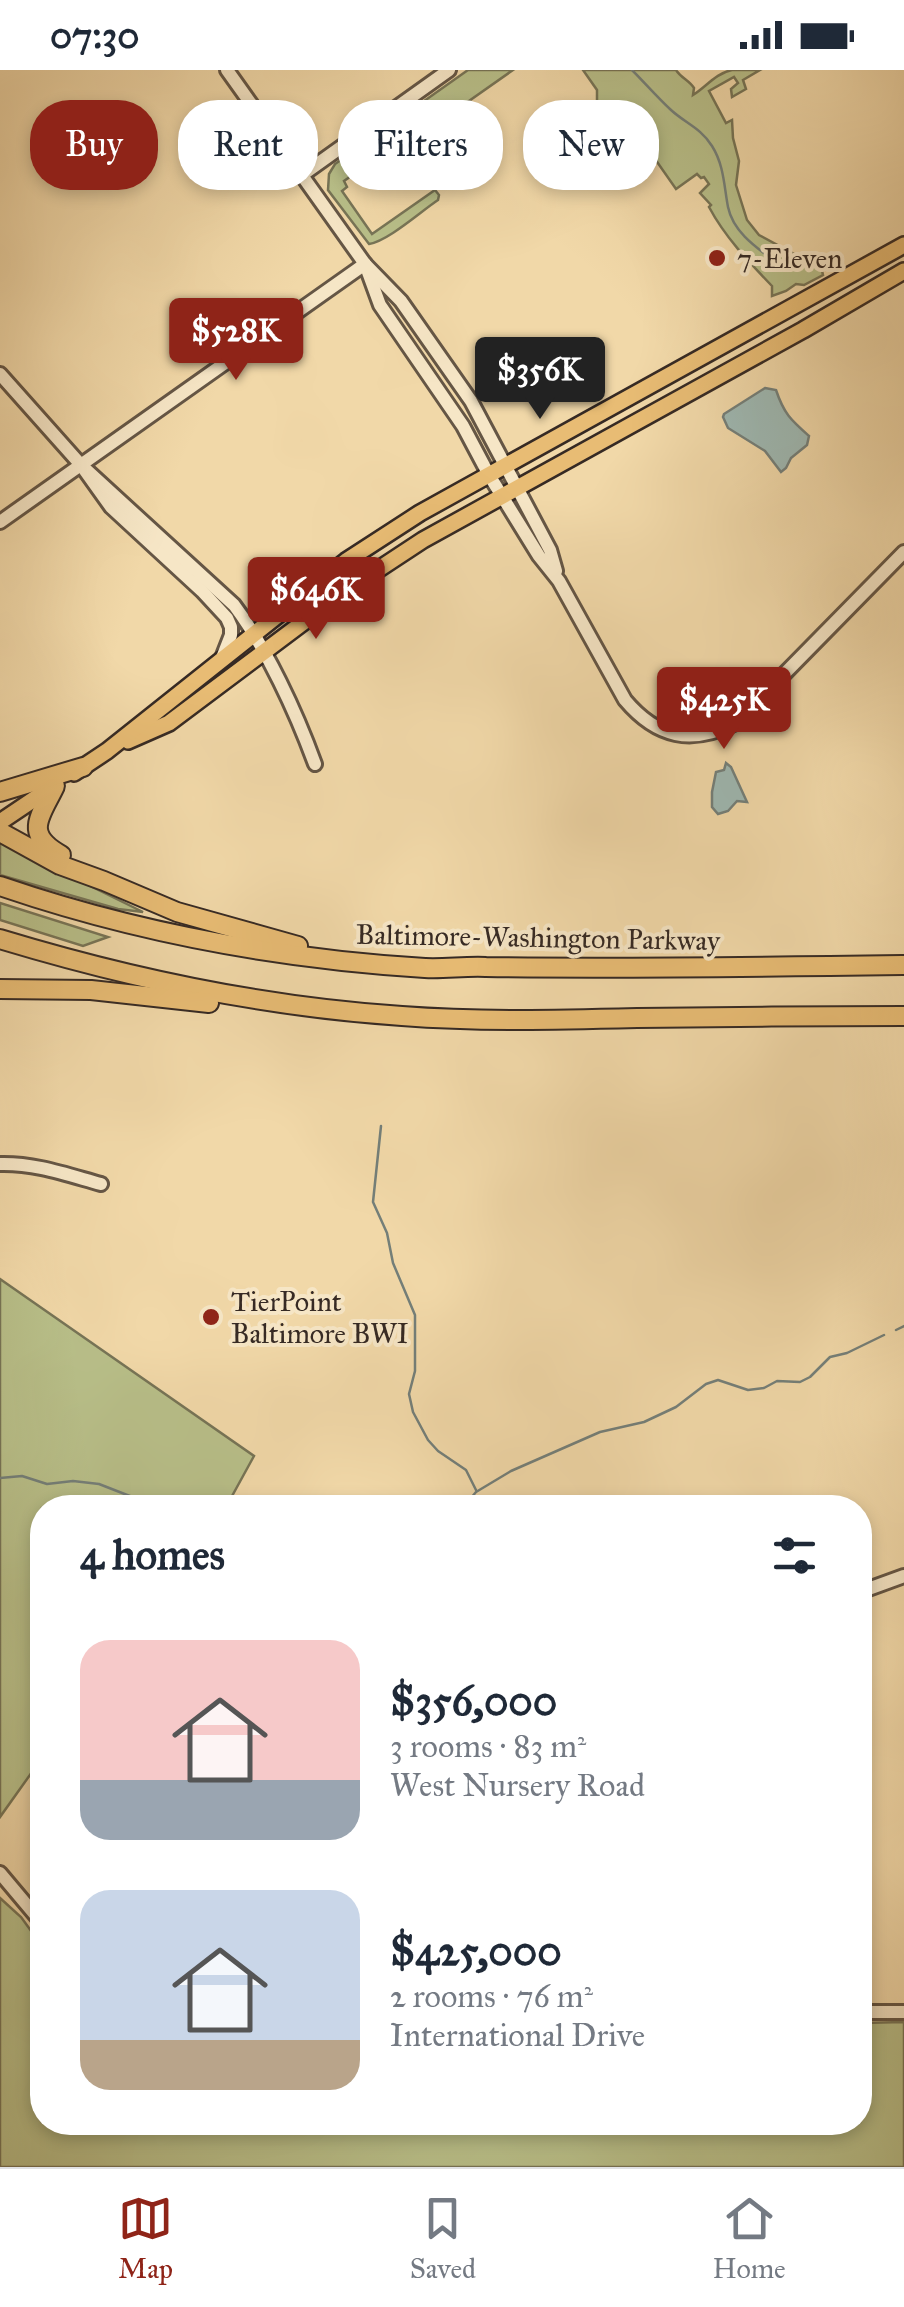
<!DOCTYPE html>
<html lang="en">
<head>
<meta charset="utf-8">
<style>
	body { margin:0; font-family:"IM FELL Great Primer",serif; background:#f2f2f3; color:#1f2937; height:100vh; display:flex; flex-direction:column; font-size:38px; white-space:nowrap }
	* { box-sizing:border-box; margin:0 }
	p { font-size:32px; color:#747a83 }
	.icon { flex:none; width:55px; height:55px; fill:none; stroke:currentColor; stroke-width:2; stroke-linecap:round; stroke-linejoin:round }
	.map { position:relative; flex:1; overflow:hidden }
	.panel { position:absolute; left:30px; top:1425px; width:842px; height:640px; display:flex; flex-direction:column; background:#fff; border-radius:40px; box-shadow:0 5px 15px #0003 }
	.panel>* { flex:none }
	.hud { position:absolute; left:30px; top:30px; width:845px; height:90px; display:flex; gap:20px }
	.price { position:absolute; translate:-50% -85px; padding:0 22px; border-radius:10px; background:#8f2418; color:#fff; font-size:32px; line-height:65px; filter:drop-shadow(0 2px 5px #0008) }
	.price::after { content:''; position:absolute; left:50%; top:60px; width:30px; height:22px; margin-left:-15px; background:inherit; clip-path:polygon(0 0,100% 0,50% 100%) }
	.price.active { background:#222; color:#fff }
	ul { padding:0; list-style:none }
	li { display:flex; align-items:center; gap:30px; height:250px; padding:0 50px }
	li span { display:grid; place-items:center; flex:none; width:280px; height:200px; border-radius:30px; color:#555 }
	li>.icon { margin-inline-start:auto }
	span .icon { width:120px; height:120px; fill:#fffc; stroke-width:1 }
	li b { font-size:42px }
	h2 { display:flex; justify-content:space-between; align-items:center; height:120px; padding:0 50px; font-size:42px }
	.chip { padding:0 35px; border-radius:40px; background:#fff; box-shadow:0 5px 15px #0003; font-size:35px; line-height:90px }
	.chip.active { background:#8f2418; color:#fff }
	.status { display:flex; justify-content:space-between; align-items:center; height:70px; padding:0 50px; background:#fff; direction:ltr }
	.status svg { height:28px; fill:currentColor }
	.tabs { display:flex; justify-content:space-around; align-items:center; height:140px; border-top:2px solid #e0e1e3; background:#fff; font-size:28px; color:#747a83 }
	.tabs a { display:grid; justify-items:center; gap:5px }
	.tabs .active { color:#8f2418 }
	.map>svg:first-child { display:block }
	.green { fill:#b8bf89; stroke:#777456; stroke-width:2.5 }
	.water { fill:#9eb8b2; stroke:#747f79; stroke-width:2.5 }
	.lines { fill:none; stroke-linecap:round; stroke-linejoin:round }
	.stream { stroke:#747f79; stroke-width:2.5 }
	.minor-casing { stroke:#655645; stroke-width:18 }
	.major-casing { stroke:#362a24; stroke-width:20 }
	.highway-casing { stroke:#362a24; stroke-width:22 }
	.minor { stroke:#f6e6c6; stroke-width:12 }
	.major { stroke:#e8bc74; stroke-width:15 }
	.highway { stroke:#e8bc74; stroke-width:18 }
	.poi-dot { fill:#8f2418; stroke:#f6e6c6; stroke-width:4 }
	.labels { text-anchor:middle; stroke-width:8; stroke-linejoin:round; paint-order:stroke }
	.poi-label { font-size:28px; fill:#362a24; stroke:#f6e6c6; text-anchor:start }
	.street-label { font-size:28px; fill:#362a24; stroke:#f6e6c6 }
</style>
</head>
<body>
<div class="status"><b>07:30</b><svg viewBox="0 0 49 12"><path d="M0 12V9h3v3zM5 12V6h3v6zM10 12V3h3v9zM15 12V0h3v12zM26 1h20v11H26zM47 4h2v5h-2z"/></svg></div>
<div class="map">
<svg width="904" height="2097" viewBox="0 0 904 2097">
	<rect width="100%" height="100%" fill="#f1d8a8"/>
	<filter id="stains"><feTurbulence type="fractalNoise" baseFrequency=".002" numOctaves="4"/><feColorMatrix values="0 0 0 0 .2 0 0 0 0 .09 0 0 0 0 .02 0 0 0 .5 -.17"/></filter>
	<radialGradient id="worn" r=".72"><stop offset=".6" stop-color="#630" stop-opacity="0"/><stop offset="1" stop-color="#630" stop-opacity=".3"/></radialGradient>
	<!-- green -->
	<g class="green">
		<path d="M 468,0 L 513,0 L 449,45 L 440,45 L 421,57 L 424,63 L 415,69 L 410,65 L 379,87 L 381,93 L 376,89 L 344,111 L 347,117 L 342,121 L 372,164 L 435,120 L 439,125 L 438,130 C 420,142 388,171 369,174 L 328,120 L 329,104 L 335,94 Z"/>
		<path d="M 583,0 L 676,0 C 681,8 689,10 694,18 L 693,25 C 706,17 716,3 732,0 C 740,0 751,0 760,0 L 743,10 L 746,19 L 732,27 L 731,19 L 738,13 L 734,7 L 709,21 L 726,53 L 732,50 L 733,68 L 739,91 L 736,115 L 747,150 L 759,165 L 796,185 L 796,190 L 802,196 L 817,192 L 821,196 L 823,205 L 804,215 L 796,214 L 786,221 L 772,226 L 772,216 C 748,191 725,167 709,137 L 711,135 L 700,123 L 709,114 L 704,107 L 701,108 L 697,104 L 676,119 L 625,46 C 616,38 604,40 597,32 L 597,20 Z"/>
		<path d="M 3,773 L 143,842 L 118,839 L 0,805 L 0,774 Z"/>
		<path d="M 0,833 L 108,867 L 83,876 L 0,850 Z"/>
		<path d="M 0,1209 L 254,1386 L 226,1437 L 42,1438 L 42,1688 L 0,1747 Z"/>
		<path d="M 0,1828 L 21,1847 L 42,1876 L 42,2052 L 860,2052 L 860,1953 L 904,1952 L 904,2097 L 0,2097 Z"/>
	</g>
	<!-- water -->
	<g class="water">
		<path d="M 765,318 L 776,320 C 784,344 791,350 809,366 L 807,375 L 791,388 L 786,398 L 781,402 L 765,381 L 728,358 L 723,347 L 724,344 Z"/>
		<path d="M 726,693 L 731,697 L 747,732 L 737,731 L 728,741 L 718,744 L 712,737 L 712,722 L 716,702 L 724,700 Z"/>
	</g>
	<g class="lines">
		<!-- stream -->
		<g class="stream">
			<path d="M 632,0 C 645,13 657,27 671,40 C 685,53 701,58 712,76 C 724,95 724,116 728,137 C 733,161 754,176 773,190"/>
			<path d="M 381,1056 L 373,1132 L 387,1163 L 393,1193 L 415,1245 L 415,1301 L 409,1324 L 413,1342 L 428,1370 L 438,1381 L 466,1400 L 476,1420"/>
			<path d="M 896,1260 L 904,1256"/>
			<path d="M 0,1408 L 22,1406 L 47,1414 L 73,1411 L 99,1414 L 140,1430 L 150,1438"/>
			<path d="M 466,1434 L 476,1422 L 511,1401 L 600,1362 L 644,1352 L 676,1337 L 706,1314 L 718,1310 L 748,1320 L 764,1318 L 777,1311 L 800,1312 L 810,1307 L 830,1287 L 847,1283 L 884,1265"/>
		</g>
		<!-- minor casing -->
		<g class="minor-casing">
			<g id="minor">
				<path d="M 227,0 L 365,194 L 401,231 L 471,331 L 550,480 L 556,501"/>
				<path d="M 302,105 L 449,0"/>
				<path d="M 365,194 L 380,235 L 463,356 L 489,405 L 539,486 L 559,511 L 625,630 C 657,668 691,675 736,653 L 904,482"/>
				<path d="M 0,304 L 81,395 L 111,437 L 202,521 L 227,548 L 231,557 L 231,565 L 222,588"/>
				<path d="M 81,395 L 234,535 C 267,579 296,642 315,694"/>
				<path d="M 0,452 L 365,194"/>
				<path d="M 0,1094 C 35,1093 68,1105 101,1114"/>
				<path d="M 860,1522 L 904,1506"/>
				<path d="M 0,1803 L 42,1853"/>
				<path d="M 860,1942 L 904,1942"/>
			</g>
		</g>
		<!-- major casing -->
		<g class="major-casing">
			<g id="major">
				<path d="M 128,671 L 169,653 L 341,524 L 423,470 L 803,260 L 904,201"/>
				<path d="M 74,703 L 107,681 L 346,491 L 420,443 L 904,175"/>
				<path d="M 0,752 L 55,715"/>
			</g>
		</g>
		<!-- highway casing -->
		<g class="highway-casing">
			<g id="highway">
				<path d="M 55,716 C 41,746 22,763 61,785"/>
				<path d="M 0,722 L 83,697"/>
				<path d="M 0,762 L 60,795 L 104,811 L 177,842 L 298,876"/>
				<path d="M 0,816 C 137,863 280,889 425,898 C 445,899 465,896 486,897 C 625,899 764,897 904,895"/>
				<path d="M 0,869 C 132,909 265,937 402,946 C 481,952 559,950 638,948 C 727,947 815,946 904,946"/>
				<path d="M 0,919 L 91,920 L 209,933"/>
			</g>
		</g>
		<!-- minor -->
		<use href="#minor" class="minor"/>
		<!-- major -->
		<use href="#major" class="major"/>
		<!-- highway -->
		<use href="#highway" class="highway"/>
	</g>
	<!-- markers -->
	<g class="poi-dot">
		<circle cx="717" cy="188" r="10"/>
		<circle cx="211" cy="1247" r="10"/>
	</g>
	<g class="labels">
		<!-- poi labels -->
		<g class="poi-label">
			<text x="737" y="198">7-Eleven</text>
			<text x="231" y="1241">TierPoint<tspan x="231" dy="32">Baltimore BWI</tspan></text>
		</g>
		<!-- street labels -->
		<g class="street-label">
			<text transform="translate(538 867) rotate(1)" y="10">Baltimore-Washington Parkway</text>
		</g>
	</g>
	<rect width="100%" height="100%" filter="url(#stains)"/>
	<rect width="100%" height="100%" fill="url(#worn)"/>
</svg>
<b class="price" style="left:236px;top:313px">$528K</b>
<b class="price active" style="left:540px;top:352px">$356K</b>
<b class="price" style="left:316px;top:572px">$646K</b>
<b class="price" style="left:724px;top:682px">$425K</b>
<div class="hud">
<a class="chip active">Buy</a>
<a class="chip">Rent</a>
<a class="chip">Filters</a>
<a class="chip">New</a>
</div>
<section class="panel">
<h2>4 homes<svg class="icon" aria-label="filters" viewBox="0 0 24 24"><path d="M4 7h16M4 17h16"/><circle cx="9" cy="7" r="2"/><circle cx="15" cy="17" r="2"/></svg></h2>
<ul>
<li><span style="background:linear-gradient(#f6c9c9 70%,#9aa5b1 0)"><svg class="icon" aria-label="home" viewBox="0 0 24 24"><path d="M3 11l9-7 9 7M6 9v11h12V9"/></svg></span><div><b>$356,000</b><p>3 rooms · 83 m²</p><p>West Nursery Road</p></div></li>
<li><span style="background:linear-gradient(#c9d6e8 75%,#b9a48a 0)"><svg class="icon" aria-label="home" viewBox="0 0 24 24"><path d="M3 11l9-7 9 7M6 9v11h12V9"/></svg></span><div><b>$425,000</b><p>2 rooms · 76 m²</p><p>International Drive</p></div></li>
</ul>
</section>
</div>
<nav class="tabs">
<a class="active"><svg class="icon" aria-label="map" viewBox="0 0 24 24"><path d="M3 6l6-2 6 2 6-2v14l-6 2-6-2-6 2zM9 4v14M15 6v14"/></svg>Map</a>
<a><svg class="icon" aria-label="saved" viewBox="0 0 24 24"><path d="M7 4h10v16l-5-4-5 4z"/></svg>Saved</a>
<a><svg class="icon" aria-label="home" viewBox="0 0 24 24"><path d="M3 11l9-7 9 7M6 9v11h12V9"/></svg>Home</a>
</nav>
</body>
</html>
